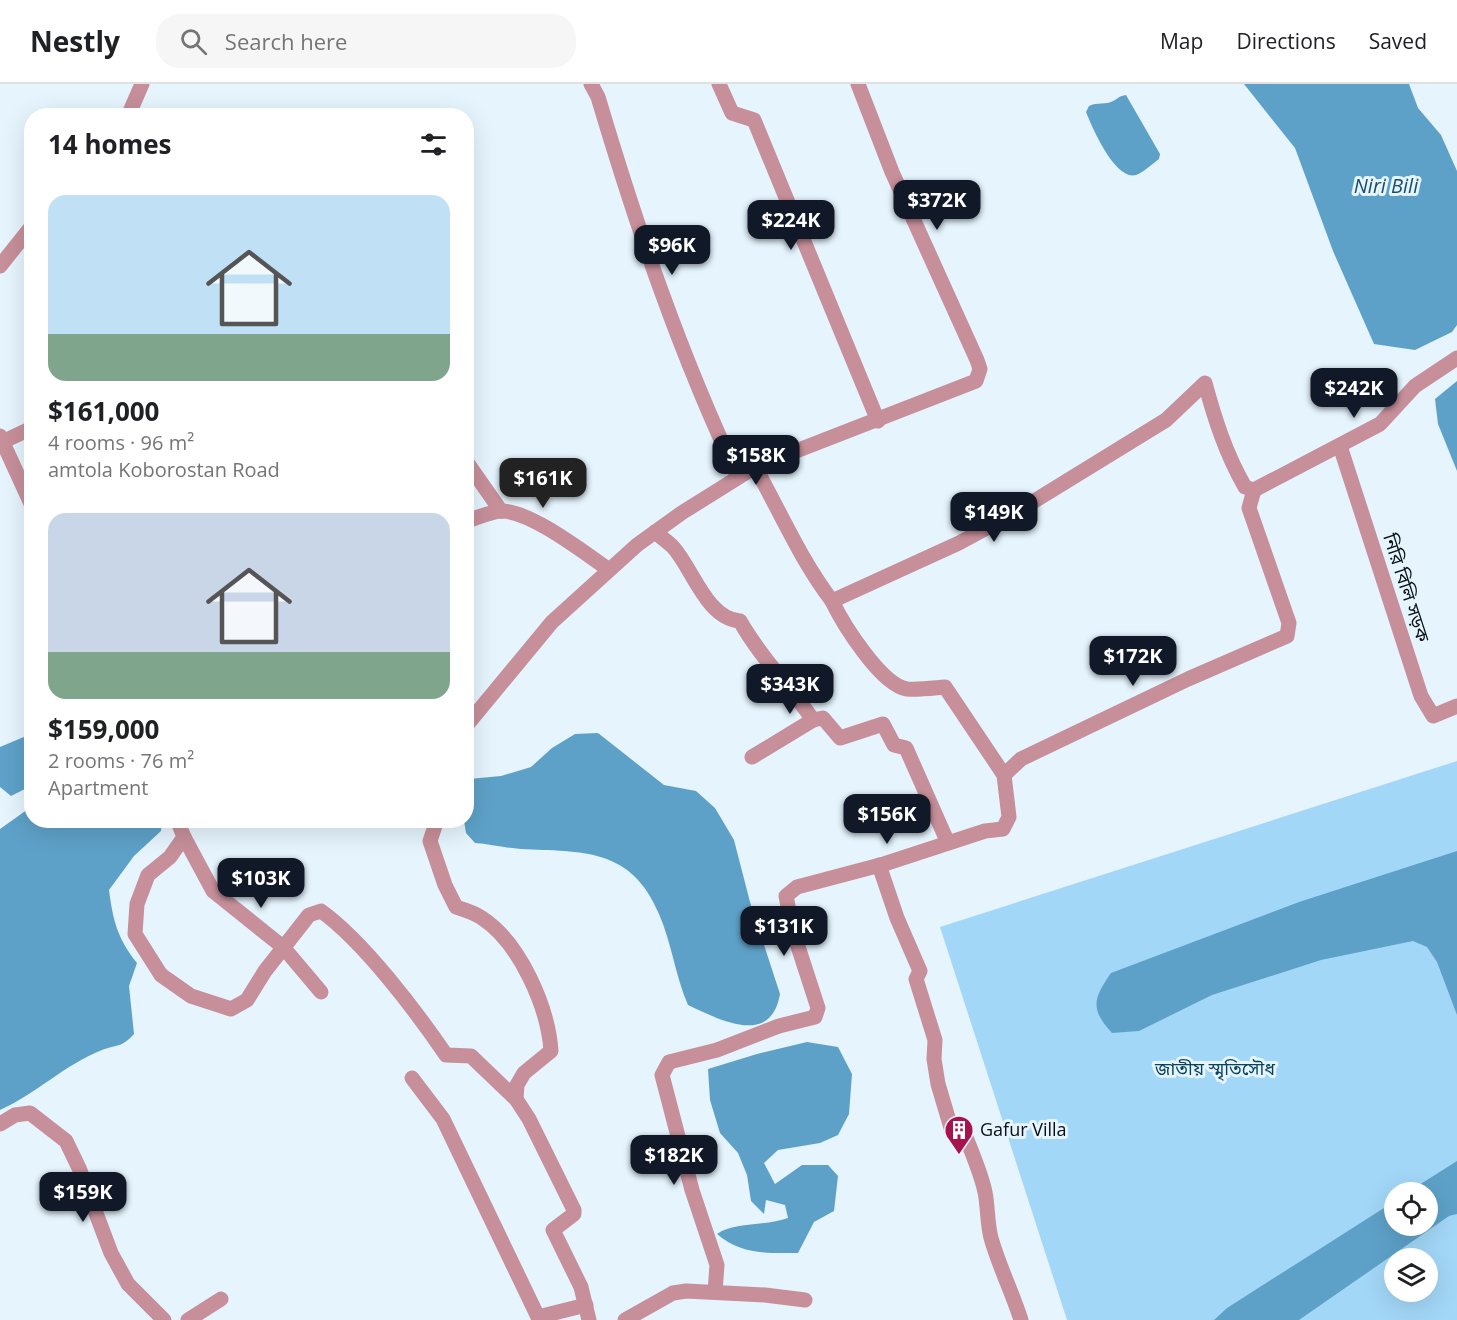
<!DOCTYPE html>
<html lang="en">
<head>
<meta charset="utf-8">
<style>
	body { margin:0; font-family:"Open Sans","Noto Sans Bengali",sans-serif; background:#f6f6f6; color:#202124; height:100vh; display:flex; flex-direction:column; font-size:22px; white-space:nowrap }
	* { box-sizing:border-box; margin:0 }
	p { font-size:20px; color:#757577 }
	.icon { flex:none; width:33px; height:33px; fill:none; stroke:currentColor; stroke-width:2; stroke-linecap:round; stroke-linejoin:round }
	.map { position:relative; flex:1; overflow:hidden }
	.sheet { position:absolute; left:24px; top:24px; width:450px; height:720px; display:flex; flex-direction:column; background:#fff; border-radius:24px; box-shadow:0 6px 24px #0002 }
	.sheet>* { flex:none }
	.fabs { position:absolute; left:1384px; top:1098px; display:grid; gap:12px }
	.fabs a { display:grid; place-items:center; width:54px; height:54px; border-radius:50%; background:#fff; box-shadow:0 6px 24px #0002; font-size:30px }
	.price { position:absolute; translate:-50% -51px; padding:0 14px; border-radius:12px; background:#111827; color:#fff; font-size:20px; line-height:39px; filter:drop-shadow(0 2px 3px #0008) }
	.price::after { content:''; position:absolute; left:50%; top:36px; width:18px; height:14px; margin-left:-9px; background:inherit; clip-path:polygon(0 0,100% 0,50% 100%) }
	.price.selected { background:#222; color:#fff }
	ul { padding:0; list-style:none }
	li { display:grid; align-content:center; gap:12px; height:318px; padding:0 24px }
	li span { display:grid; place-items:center; height:186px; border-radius:18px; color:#555 }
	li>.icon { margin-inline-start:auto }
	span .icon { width:108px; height:108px; fill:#fffc; stroke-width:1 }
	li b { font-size:26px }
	h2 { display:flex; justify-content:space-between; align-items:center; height:72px; padding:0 24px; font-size:26px }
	header { display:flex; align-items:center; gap:36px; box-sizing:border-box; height:84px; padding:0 30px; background:#fff; border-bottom:2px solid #e0e0e0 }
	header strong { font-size:28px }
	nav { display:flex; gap:33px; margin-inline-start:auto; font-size:21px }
	.search { width:420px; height:54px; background:#f6f6f6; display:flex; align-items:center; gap:15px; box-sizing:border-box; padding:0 21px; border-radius:24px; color:#757577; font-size:22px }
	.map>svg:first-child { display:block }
	.green { fill:#a3d7f7; fill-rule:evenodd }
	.water { fill:#5ea1c8 }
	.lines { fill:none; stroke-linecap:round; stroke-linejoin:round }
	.minor { stroke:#c68f9a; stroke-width:15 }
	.labels { text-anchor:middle; stroke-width:6; stroke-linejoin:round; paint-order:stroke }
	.street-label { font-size:18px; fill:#0a1014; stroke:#e5f4fd }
	.park-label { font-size:18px; fill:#09425d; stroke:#e5f4fd }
	.poi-label { font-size:18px; fill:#0a1014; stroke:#e5f4fd; text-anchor:start }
	.water-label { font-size:20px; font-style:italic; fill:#194e69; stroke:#e5f4fd }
</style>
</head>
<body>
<header>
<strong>Nestly</strong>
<div class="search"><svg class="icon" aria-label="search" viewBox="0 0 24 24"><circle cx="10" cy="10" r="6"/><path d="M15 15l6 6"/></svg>Search here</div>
<nav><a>Map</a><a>Directions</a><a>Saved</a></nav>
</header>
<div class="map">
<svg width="1457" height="1236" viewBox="0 0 1457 1236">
	<rect width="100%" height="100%" fill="#e5f4fd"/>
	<!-- green -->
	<path class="green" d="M 1457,677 L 1457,1236 L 1067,1236 L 940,843 ZM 1395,1108 L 1428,1108 L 1428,1142 L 1395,1142 ZM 1395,1174 L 1428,1174 L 1428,1208 L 1395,1208 Z"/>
	<!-- water -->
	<g class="water">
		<path d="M 1244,0 L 1409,0 L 1418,24 L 1441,51 L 1457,87 L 1457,241 L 1452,248 L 1415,266 L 1374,260 L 1333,167 L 1295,64 Z"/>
		<path d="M 1126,11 L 1160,70 L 1159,75 C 1152,80 1144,88 1136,91 C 1115,97 1092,43 1086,28 L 1089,22 C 1097,18 1106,21 1113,17 C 1119,14 1119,12 1126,11 Z"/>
		<path d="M 1457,297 L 1457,387 L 1438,340 L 1435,315 Z"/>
		<path d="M 598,649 L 664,701 L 696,707 L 715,724 L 734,756 L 750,818 L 780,910 C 771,963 720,936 688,921 C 675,891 672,860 659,830 C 631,763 582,768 521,765 C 505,764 490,760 475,759 L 466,749 L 464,737 L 466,736 L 467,699 L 469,695 L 501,692 L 531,683 L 552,664 L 575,650 Z"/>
		<path d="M 31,650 L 31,702 L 11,712 L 0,703 L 0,663 Z"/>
		<path d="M 31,723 L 32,736 L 162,737 L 161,747 L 134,772 L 109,806 C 113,836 117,854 137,879 L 129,902 L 134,950 C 121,964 118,960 102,966 C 64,981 36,1010 0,1026 L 0,745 Z"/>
		<path d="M 1457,767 L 1457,931 L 1437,878 L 1427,863 L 1413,857 L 1321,876 L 1212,911 L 1139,947 L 1112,949 C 1090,925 1093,915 1111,889 L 1299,818 Z"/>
		<path d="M 807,958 L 838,963 L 852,990 L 849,1030 L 838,1051 L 820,1059 L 778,1066 L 764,1079 L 775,1100 L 802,1081 L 828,1081 L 838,1092 L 834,1127 L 814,1138 L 798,1169 C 766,1169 742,1171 717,1150 C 733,1138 767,1142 788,1134 L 785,1121 L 766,1116 L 764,1130 L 751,1117 L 747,1091 L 738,1069 L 720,1049 L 710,1016 L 708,985 L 757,970 Z"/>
		<path d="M 1457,1077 L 1457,1130 L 1449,1132 L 1299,1236 L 1214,1236 L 1227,1224 L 1395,1117 L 1395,1142 L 1428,1142 L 1428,1108 L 1408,1108 Z"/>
	</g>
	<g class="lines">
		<!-- minor -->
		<g class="minor">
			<path d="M 591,0 L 598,13 C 637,144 680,270 738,393"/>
			<path d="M 719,0 L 732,29 L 754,36 L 878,337"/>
			<path d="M 128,32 L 142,0"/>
			<path d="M 0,182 L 32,142"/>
			<path d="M 0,352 L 32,422"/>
			<path d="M 0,359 L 32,344"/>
			<path d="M 1340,362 L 1421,612 L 1433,632 L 1457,622"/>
			<path d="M 466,377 L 501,427"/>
			<path d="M 755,383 C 781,429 800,475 832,517 L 959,459 L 1018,427 L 1166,336 L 1205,299 C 1215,336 1226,370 1245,403 L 1254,406 L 1380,340 L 1415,302 L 1457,274"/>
			<path d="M 466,437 C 477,434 492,427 502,427 C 532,428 583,468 608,485"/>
			<path d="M 655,448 C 661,453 668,458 673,463 C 693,485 706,534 740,537 C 760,573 790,602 813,636 L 823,634 L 840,654 L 883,640 L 894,661 L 906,664 L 948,759"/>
			<path d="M 466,642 L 552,538 L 637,461 L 683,428 L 755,383 L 976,297 L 980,285 L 977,276 L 892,88 L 858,0"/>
			<path d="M 752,673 L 813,636"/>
			<path d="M 1004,691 L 1021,675 L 1188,595 L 1287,552 L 1289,539 L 1249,424 L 1254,406"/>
			<path d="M 177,736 L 184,753 L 170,773 L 148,791 L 137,820 L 135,850 L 161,891 L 191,912 L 231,925 L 247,916 L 265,887 L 309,831 L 321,827 C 363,857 416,927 446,971 L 471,972 L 516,1015"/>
			<path d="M 437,736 L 430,757 L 445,801 L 456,823 C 465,826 475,829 482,834 C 520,859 548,923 551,967 L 524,989 L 517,1001 L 516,1015 L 529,1035 L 574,1126 L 574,1130 L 553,1146 L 581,1203 L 589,1236"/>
			<path d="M 184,753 L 213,807 L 283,863 L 321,908"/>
			<path d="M 879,781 L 897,834 L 920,887 L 916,895 L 935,956 L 934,975 L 938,1000 L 952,1047 L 965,1051 C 972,1069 981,1089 985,1108 C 988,1123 987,1138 991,1154 C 999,1182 1012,1208 1021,1236"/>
			<path d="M 412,994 L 443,1035 L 538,1233 L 586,1221"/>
			<path d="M 0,1040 L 15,1031 L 30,1029 L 66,1057 L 79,1084 L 111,1169 L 128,1200 L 164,1236"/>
			<path d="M 715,1208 L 717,1181 L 692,1106 L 662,991 L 669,978 L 717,966 L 779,942 L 815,933 L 818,924 L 793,847 L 786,812 L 797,803 L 884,780 L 985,747 L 1003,745 L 1009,733 L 1004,691 L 945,603 C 933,604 919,606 907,605 C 881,601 843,540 832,517"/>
			<path d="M 188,1236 L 221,1215"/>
			<path d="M 625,1236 L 673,1209 L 686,1207 L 765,1211 L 805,1216"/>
		</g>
	</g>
	<!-- icons -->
	<defs>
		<g id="building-pin" transform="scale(1.5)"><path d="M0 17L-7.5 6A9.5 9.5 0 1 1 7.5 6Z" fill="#a7134d" stroke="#e5f4fd"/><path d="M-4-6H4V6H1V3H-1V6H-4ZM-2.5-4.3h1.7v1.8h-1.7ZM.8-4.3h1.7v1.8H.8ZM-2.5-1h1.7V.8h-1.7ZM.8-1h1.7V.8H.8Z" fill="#fff"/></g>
	</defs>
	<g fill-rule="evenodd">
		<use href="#building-pin" x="959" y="1046"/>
	</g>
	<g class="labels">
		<!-- street labels -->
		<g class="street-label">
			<text transform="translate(1406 504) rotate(72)" y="6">নিরি বিলি সড়ক</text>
		</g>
		<!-- park labels -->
		<g class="park-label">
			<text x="1215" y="991">জাতীয় স্মৃতিসৌধ</text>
		</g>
		<!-- poi labels -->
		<g class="poi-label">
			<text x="980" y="1052">Gafur Villa</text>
		</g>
		<!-- water labels -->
		<g class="water-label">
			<text x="1386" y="109">Niri Bili</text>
		</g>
	</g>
</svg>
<div class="fabs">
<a><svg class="icon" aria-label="locate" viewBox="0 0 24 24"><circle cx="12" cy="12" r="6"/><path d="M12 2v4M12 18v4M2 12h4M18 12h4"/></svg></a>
<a><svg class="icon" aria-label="layers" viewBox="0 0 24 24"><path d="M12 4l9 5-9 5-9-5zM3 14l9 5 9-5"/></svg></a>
</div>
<b class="price" style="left:937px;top:147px">$372K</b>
<b class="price" style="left:791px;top:167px">$224K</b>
<b class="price" style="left:672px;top:192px">$96K</b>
<b class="price" style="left:1354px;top:335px">$242K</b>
<b class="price" style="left:756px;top:402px">$158K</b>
<b class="price selected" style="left:543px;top:425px">$161K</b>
<b class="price" style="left:994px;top:459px">$149K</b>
<b class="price" style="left:1133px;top:603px">$172K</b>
<b class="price" style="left:790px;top:631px">$343K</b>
<b class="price" style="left:887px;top:761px">$156K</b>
<b class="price" style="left:261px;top:825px">$103K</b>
<b class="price" style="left:784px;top:873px">$131K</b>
<b class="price" style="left:674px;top:1102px">$182K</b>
<b class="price" style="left:83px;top:1139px">$159K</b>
<section class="sheet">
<h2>14 homes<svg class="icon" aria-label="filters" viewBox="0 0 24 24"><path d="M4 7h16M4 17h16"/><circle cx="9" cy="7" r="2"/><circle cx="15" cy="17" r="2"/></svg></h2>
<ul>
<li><span style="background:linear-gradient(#bfe0f5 75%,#7fa58c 0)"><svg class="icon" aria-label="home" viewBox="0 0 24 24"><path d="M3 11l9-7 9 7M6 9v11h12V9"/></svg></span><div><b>$161,000</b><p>4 rooms · 96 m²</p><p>amtola Koborostan Road</p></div></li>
<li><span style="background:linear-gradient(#c9d6e8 75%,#7fa58c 0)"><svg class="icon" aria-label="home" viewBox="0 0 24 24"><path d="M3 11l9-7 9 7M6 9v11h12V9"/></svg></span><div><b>$159,000</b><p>2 rooms · 76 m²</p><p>Apartment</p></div></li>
</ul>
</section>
</div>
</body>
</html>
